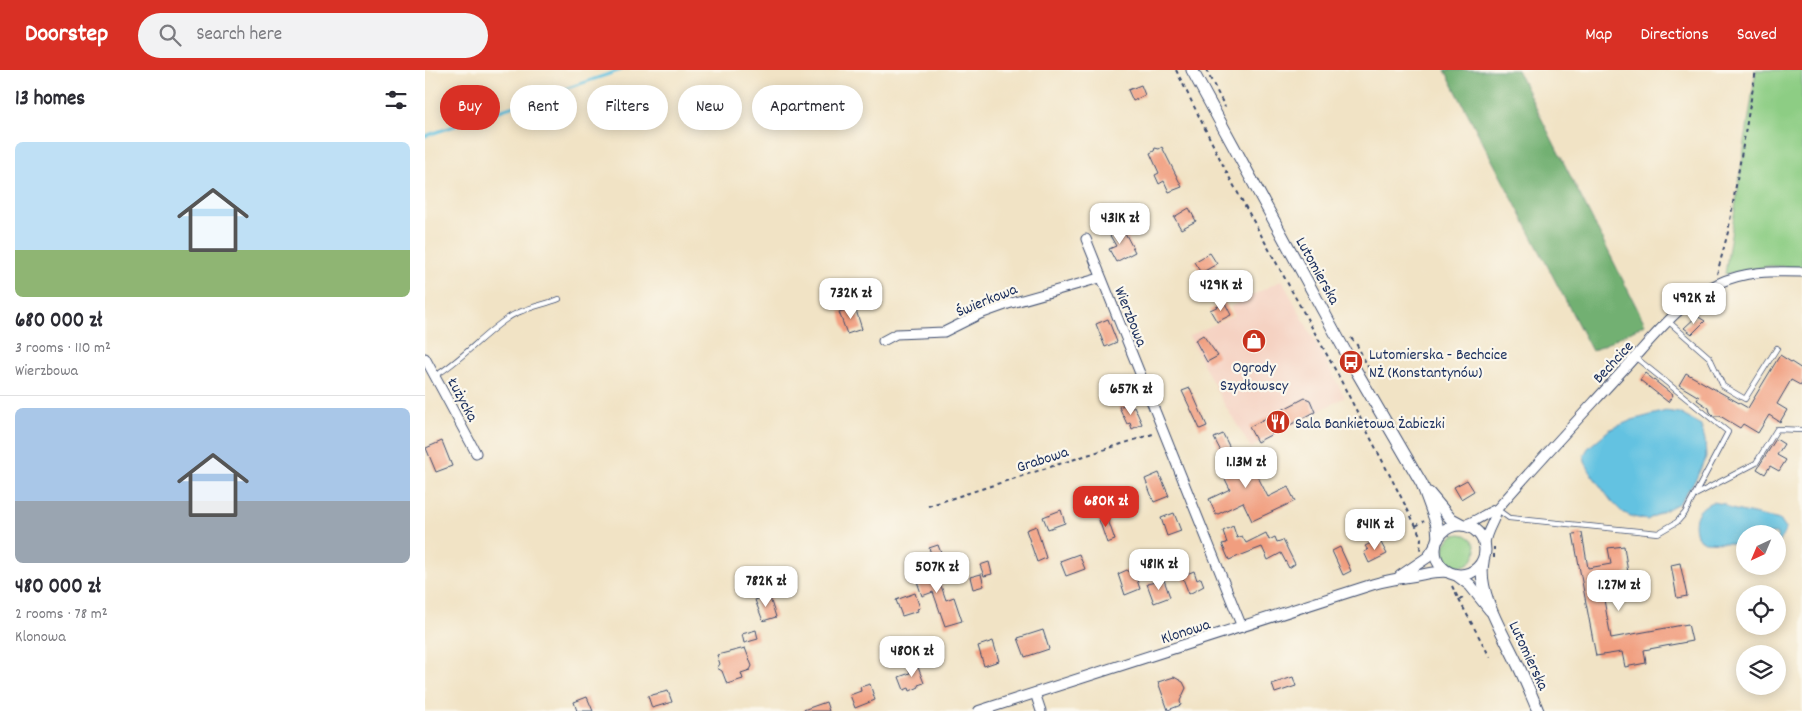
<!DOCTYPE html>
<html lang="en">
<head>
<meta charset="utf-8">
<style>
	body { margin:0; font-family:Dekko,sans-serif; background:#f2f2f3; color:#2b2b33; height:100vh; display:flex; flex-direction:column; font-size:19px; white-space:nowrap }
	* { box-sizing:border-box; margin:0 }
	p { font-size:16px; color:#7c7c81 }
	.icon { flex:none; width:28px; height:28px; fill:none; stroke:currentColor; stroke-width:2; stroke-linecap:round; stroke-linejoin:round }
	.map { position:relative; flex:1; overflow:hidden }
	.sheet { display:flex; flex-direction:column; background:#fff; width:425px }
	.sheet>* { flex:none }
	.banner { position:absolute; left:15px; top:15px; width:475px; height:45px; display:flex; gap:10px }
	.needle { width:32px; rotate:224deg }
	.buttons { position:absolute; left:1311px; top:455px; display:grid; gap:10px }
	.buttons a { display:grid; place-items:center; width:50px; height:50px; border-radius:50%; background:#fff; box-shadow:0 2px 12px #0003; font-size:25px }
	.price { position:absolute; translate:-50% -42px; padding:0 11px; border-radius:10px; background:#fff; color:#222; font-size:16px; line-height:32px; filter:drop-shadow(0 1px 2px #0008) }
	.price::after { content:''; position:absolute; left:50%; top:30px; width:15px; height:11px; margin-left:-8px; background:inherit; clip-path:polygon(0 0,100% 0,50% 100%) }
	.price.active { background:#d93025; color:#fff }
	ul { padding:0; list-style:none }
	li { display:grid; align-content:center; gap:10px; height:265px; padding:0 15px }
	li+li { border-top:1px solid #e1e1e2 }
	li span { display:grid; place-items:center; height:155px; border-radius:8px; color:#555 }
	li>.icon { margin-inline-start:auto }
	span .icon { width:90px; height:90px; fill:#fffc; stroke-width:1 }
	li b { font-size:21px }
	h2 { display:flex; justify-content:space-between; align-items:center; height:60px; padding:0 15px; font-size:21px }
	.tag { padding:0 18px; border-radius:22px; background:#fff; box-shadow:0 2px 12px #0003; font-size:18px; line-height:45px }
	.tag.active { background:#d93025; color:#fff }
	header { display:flex; align-items:center; gap:30px; box-sizing:border-box; height:70px; padding:0 25px; background:#d93025; color:#fff }
	header strong { font-size:24px }
	nav { display:flex; gap:28px; margin-inline-start:auto; font-size:18px }
	.search { width:350px; height:45px; background:#f2f2f3; display:flex; align-items:center; gap:12px; box-sizing:border-box; padding:0 18px; border-radius:28px; color:#7c7c81; font-size:19px }
	main { display:flex; flex:1; min-height:0 }
	.map>svg:first-child { display:block }
	.built { fill:#f5d2c2 }
	.green { fill:#8dcd84; stroke:#547e71 }
	.forest { fill:#72b072; stroke:#467068 }
	.water { fill:#63c2e1; stroke:#3f78a0 }
	.lines { fill:none; stroke-linecap:round; stroke-linejoin:round }
	.stream { stroke:#63c2e1; stroke-width:3 }
	.building { fill:#f19e7f }
	.service-casing { stroke:#3b4a6d; stroke-width:6 }
	.minor-casing { stroke:#3b4a6d; stroke-width:11 }
	.tertiary-casing { stroke:#3b4a6d; stroke-width:12 }
	.secondary-casing { stroke:#3b4a6d; stroke-width:13 }
	.path { stroke:#3b4a6d; stroke-width:2; stroke-dasharray:4 4; stroke-linecap:butt }
	.service { stroke:#fff; stroke-width:4.5 }
	.minor { stroke:#fff; stroke-width:9 }
	.tertiary { stroke:#fff; stroke-width:10 }
	.secondary { stroke:#fff; stroke-width:11 }
	.labels { text-anchor:middle; stroke-width:4.5; stroke-linejoin:round; paint-order:stroke }
	.street-label { font-size:16px; fill:#1b2f5e; stroke:#fbf7ec }
	.poi-label { font-size:16px; fill:#1b2f5e; stroke:#fbf7ec; text-anchor:start }
</style>
</head>
<body>
<header>
<strong>Doorstep</strong>
<div class="search"><svg class="icon" aria-label="search" viewBox="0 0 24 24"><circle cx="10" cy="10" r="6"/><path d="M15 15l6 6"/></svg>Search here</div>
<nav><a>Map</a><a>Directions</a><a>Saved</a></nav>
</header>
<main>
<section class="sheet">
<h2>13 homes<svg class="icon" aria-label="filters" viewBox="0 0 24 24"><path d="M4 7h16M4 17h16"/><circle cx="9" cy="7" r="2"/><circle cx="15" cy="17" r="2"/></svg></h2>
<ul>
<li><span style="background:linear-gradient(#bfe0f5 70%,#8fb573 0)"><svg class="icon" aria-label="home" viewBox="0 0 24 24"><path d="M3 11l9-7 9 7M6 9v11h12V9"/></svg></span><div><b>680 000 zł</b><p>3 rooms · 110 m²</p><p>Wierzbowa</p></div></li>
<li><span style="background:linear-gradient(#a9c7e8 60%,#9aa5b1 0)"><svg class="icon" aria-label="home" viewBox="0 0 24 24"><path d="M3 11l9-7 9 7M6 9v11h12V9"/></svg></span><div><b>480 000 zł</b><p>2 rooms · 78 m²</p><p>Klonowa</p></div></li>
</ul>
</section>
<div class="map">
<svg width="1377" height="641" viewBox="0 0 1377 641">
	<rect width="100%" height="100%" fill="#fbf7ec"/>
	<filter id="ink" filterUnits="userSpaceOnUse"><feTurbulence type="fractalNoise" baseFrequency=".02" numOctaves="2"/><feDisplacementMap in="SourceGraphic" scale="10" xChannelSelector="R" yChannelSelector="G"/><feConvolveMatrix kernelMatrix="1 2 1 2 8 2 1 2 1" color-interpolation-filters="sRGB"/></filter>
	<filter id="wash" filterUnits="userSpaceOnUse"><feTurbulence type="fractalNoise" baseFrequency=".0096" numOctaves="4" result="noise"/><feDisplacementMap in="SourceGraphic" scale="20" xChannelSelector="R" yChannelSelector="G"/><feGaussianBlur stdDeviation="1.12" result="paint"/><feColorMatrix in="noise" values="0 0 0 0 0 0 0 0 0 0 0 0 0 0 0 0 0 1.4 0 .05"/><feComposite in="paint" operator="in"/></filter>
	<g filter="url(#wash)">
		<rect width="100%" height="100%" fill="#f1e3c5"/>
		<!-- built -->
		<path class="built" d="M 857,210 L 920,327 L 826,378 L 795,327 L 764,266 L 809,245 L 805,237 Z"/>
		<!-- green -->
		<g class="green">
			<path d="M 1331,0 L 1377,0 L 1377,197 L 1345,196 L 1300,204 Z"/>
			<circle cx="1035" cy="480" r="16"/>
		</g>
		<!-- forest -->
		<path class="forest" d="M 1020,0 L 1092,0 L 1220,254 L 1167,281 Z"/>
		<!-- water -->
		<g class="water">
			<path d="M 1241,341 L 1254,343 L 1276,355 L 1280,370 L 1281,387 L 1271,409 L 1254,433 L 1222,450 L 1208,447 L 1197,442 L 1187,432 L 1167,405 L 1160,392 L 1159,385 L 1163,378 L 1184,360 L 1207,350 Z"/>
			<path d="M 1287,432 L 1299,434 L 1306,439 L 1355,450 L 1361,459 L 1353,476 L 1352,464 L 1320,464 L 1320,474 L 1280,472 L 1273,468 C 1267,452 1270,439 1287,432 Z"/>
		</g>
		<g class="lines">
			<!-- stream -->
			<path class="stream" d="M 0,66 L 196,0"/>
		</g>
		<g id="blocks">
			<!-- building -->
			<g class="building">
				<path d="M 716,15 L 720,25 L 708,31 L 703,20 Z"/>
				<path d="M 737,77 L 757,117 L 744,122 L 739,111 L 734,114 L 730,105 L 734,103 L 725,83 L 729,81 L 730,78 L 734,79 Z"/>
				<path d="M 764,138 L 771,151 L 756,159 L 749,147 Z"/>
				<path d="M 693,157 L 695,161 L 698,159 L 710,182 L 691,192 L 684,179 L 691,176 L 683,162 Z"/>
				<path d="M 785,183 L 792,194 L 776,203 L 769,192 Z"/>
				<path d="M 800,233 L 806,245 L 792,252 L 785,240 Z"/>
				<path d="M 430,237 L 437,259 L 422,264 L 414,242 Z"/>
				<path d="M 1272,246 L 1280,251 L 1267,264 L 1259,258 Z"/>
				<path d="M 683,249 L 692,272 L 680,277 L 671,254 Z"/>
				<path d="M 778,265 L 793,286 L 782,292 L 770,270 Z"/>
				<path d="M 1355,285 L 1377,299 L 1377,316 L 1366,310 L 1352,334 L 1362,340 L 1355,352 L 1344,345 L 1333,363 L 1318,354 L 1315,358 L 1295,346 L 1289,346 L 1285,342 L 1284,338 L 1272,330 L 1274,327 L 1254,315 L 1261,303 L 1323,338 Z"/>
				<path d="M 1220,303 L 1248,325 L 1243,332 L 1215,310 Z"/>
				<path d="M 765,318 L 782,356 L 775,359 L 757,321 Z"/>
				<path d="M 880,328 L 885,330 L 890,342 L 832,372 L 824,357 Z"/>
				<path d="M 704,333 L 706,338 L 709,336 L 717,354 L 707,359 L 705,353 L 702,354 L 694,337 Z"/>
				<path d="M 798,364 L 817,402 L 828,397 L 843,427 L 863,417 L 870,431 L 827,451 L 818,432 L 791,445 L 784,429 L 805,419 L 795,399 L 803,395 L 789,368 Z"/>
				<path d="M 1351,369 L 1359,374 L 1352,385 L 1361,390 L 1354,401 L 1345,396 L 1340,404 L 1332,399 Z"/>
				<path d="M 17,371 L 27,396 L 11,402 L 1,378 Z"/>
				<path d="M 734,403 L 744,426 L 729,432 L 720,409 Z"/>
				<path d="M 1042,410 L 1049,421 L 1036,429 L 1029,417 Z"/>
				<path d="M 636,440 L 640,453 L 623,459 L 618,447 Z"/>
				<path d="M 749,443 L 756,461 L 742,466 L 736,448 Z"/>
				<path d="M 681,444 L 690,470 L 682,473 L 673,447 Z"/>
				<path d="M 611,456 L 621,488 L 612,492 L 601,460 Z"/>
				<path d="M 808,456 L 812,468 L 817,466 L 821,473 L 841,463 L 844,470 L 850,467 L 852,472 L 858,470 L 870,494 L 864,498 L 856,483 L 843,490 L 837,477 L 804,490 L 797,474 L 802,473 L 798,461 Z"/>
				<path d="M 1157,463 L 1163,498 L 1186,494 L 1183,478 L 1199,476 L 1203,503 L 1175,508 L 1186,568 L 1263,554 L 1267,571 L 1219,580 L 1221,593 L 1200,597 L 1197,582 L 1171,586 L 1148,464 Z"/>
				<path d="M 954,469 L 962,484 L 944,493 L 939,482 L 943,480 L 940,476 Z"/>
				<path d="M 513,475 L 519,491 L 510,494 L 504,478 Z"/>
				<path d="M 915,477 L 926,501 L 918,505 L 907,481 Z"/>
				<path d="M 654,484 L 660,499 L 641,506 L 635,491 Z"/>
				<path d="M 564,492 L 567,504 L 559,506 L 555,495 Z"/>
				<path d="M 508,493 L 521,530 L 529,527 L 537,551 L 520,556 L 508,522 L 497,526 L 488,500 Z"/>
				<path d="M 1255,493 L 1262,526 L 1252,528 L 1246,495 Z"/>
				<path d="M 702,500 L 711,507 L 715,519 L 700,525 L 693,504 Z"/>
				<path d="M 769,501 L 772,510 L 776,508 L 779,516 L 764,524 L 757,506 Z"/>
				<path d="M 556,504 L 559,516 L 548,519 L 545,507 Z"/>
				<path d="M 739,510 L 745,527 L 729,533 L 722,514 Z"/>
				<path d="M 490,523 L 495,538 L 492,539 L 493,541 L 477,546 L 471,530 Z"/>
				<path d="M 344,525 L 351,547 L 338,551 L 330,530 Z"/>
				<path d="M 331,560 L 333,569 L 319,573 L 317,564 Z"/>
				<path d="M 618,560 L 624,579 L 600,587 L 593,568 Z"/>
				<path d="M 568,571 L 574,591 L 559,596 L 553,576 Z"/>
				<path d="M 320,578 L 327,596 L 325,600 L 316,603 L 318,609 L 302,614 L 297,601 L 292,598 L 295,594 L 292,585 Z"/>
				<path d="M 491,592 L 499,613 L 493,615 L 494,617 L 485,621 L 484,618 L 479,620 L 474,607 L 485,603 L 482,595 Z"/>
				<path d="M 749,607 L 758,612 L 761,618 L 755,631 L 756,635 L 743,640 L 733,612 Z"/>
				<path d="M 868,607 L 871,616 L 850,623 L 847,614 Z"/>
				<path d="M 445,614 L 450,630 L 430,638 L 425,625 L 436,621 L 435,617 Z"/>
				<path d="M 243,621 L 247,632 L 227,638 L 223,626 Z"/>
				<path d="M 162,627 L 168,641 L 152,641 L 149,632 Z"/>
				<path d="M 401,632 L 404,641 L 378,641 L 378,640 Z"/>
			</g>
		</g>
	</g>
	<g filter="url(#ink)">
		<use href="#blocks" fill-opacity="0" stroke="#3b4a6d" stroke-width="1"/>
		<g class="lines">
			<!-- service casing -->
			<g class="service-casing">
				<g id="service">
					<path d="M 1244,252 L 1285,288 L 1298,316 L 1320,329 L 1352,278"/>
					<path d="M 10,306 C 37,290 57,265 83,248 C 95,239 119,235 134,229"/>
					<path d="M 1270,425 L 1331,393 L 1352,359 L 1377,360"/>
					<path d="M 1073,440 L 1084,448 L 1233,463 L 1252,452 L 1260,443 L 1303,362 L 1210,287"/>
				</g>
			</g>
			<!-- minor casing -->
			<g class="minor-casing">
				<g id="minor">
					<path d="M 661,169 L 817,557"/>
					<path d="M 458,271 L 471,264 L 519,262 L 555,244 L 583,234 L 675,208"/>
					<path d="M 0,288 L 51,383"/>
					<path d="M 1038,455 C 1051,452 1060,443 1072,439 C 1114,391 1157,345 1200,298 C 1225,271 1258,229 1292,214 C 1319,201 1347,201 1377,202"/>
					<path d="M 1060,474 C 1061,460 1070,452 1072,439"/>
					<path d="M 610,623 L 616,641"/>
				</g>
			</g>
			<!-- tertiary casing -->
			<g class="tertiary-casing">
				<g id="tertiary">
					<path d="M 975,506 L 1003,487 L 1011,475"/>
					<path d="M 554,641 L 949,514 C 963,510 975,508 989,506 C 1001,504 1010,501 1022,502"/>
				</g>
			</g>
			<!-- secondary casing -->
			<g class="secondary-casing">
				<g id="secondary">
					<path d="M 767,0 L 926,292 L 997,414 L 1012,455 L 1013,469"/>
					<path d="M 1004,423 L 1025,448 L 1038,455"/>
					<circle cx="1035" cy="480" r="25"/>
					<path d="M 1058,492 C 1052,523 1078,563 1091,591 C 1099,607 1106,624 1113,641"/>
					<path d="M 1033,506 L 1045,515 L 1065,540"/>
				</g>
			</g>
			<!-- path -->
			<g class="path">
				<path d="M 751,0 L 803,105 L 912,303 L 991,456 L 996,468 L 995,480"/>
				<path d="M 781,0 L 800,37"/>
				<path d="M 1292,204 L 1303,162 L 1331,0"/>
				<path d="M 926,268 L 932,275 L 948,307"/>
				<path d="M 503,436 L 728,364"/>
				<path d="M 991,456 L 999,451"/>
				<path d="M 1069,488 L 1069,477"/>
				<path d="M 1027,516 L 1034,530 L 1040,527"/>
				<path d="M 1034,530 L 1065,587"/>
			</g>
			<!-- service -->
			<use href="#service" class="service"/>
			<!-- minor -->
			<use href="#minor" class="minor"/>
			<!-- tertiary -->
			<use href="#tertiary" class="tertiary"/>
			<!-- secondary -->
			<use href="#secondary" class="secondary"/>
		</g>
	</g>
	<!-- icons -->
	<defs>
		<g id="shop-disc" transform="scale(1.25)"><circle r="9.5" fill="#c8321e" stroke="#fbf7ec"/><path d="M-5-2.5h2.3a2.7 3.5 0 0 1 5.4 0H5L5.5 6h-11ZM-1.5-2.5h3a1.5 2.3 0 0 0-3 0Z" fill="#fff"/></g>
		<g id="bus-disc" transform="scale(1.25)"><circle r="9.5" fill="#c8321e" stroke="#fbf7ec"/><path d="M-5-6H5V4H4V6H2V4H-2V6H-4V4H-5ZM-3.5-4V0h7V-4ZM-3.5 1.2v1.5H-2V1.2ZM2 1.2v1.5H3.5V1.2Z" fill="#fff"/></g>
		<g id="restaurant-disc" transform="scale(1.25)"><circle r="9.5" fill="#c8321e" stroke="#fbf7ec"/><path d="M-5-6h1v4h1v-4h1v4h1v-4h1v5L-1.5 .5V6h-2V.5L-5-1ZM5-6V6H3V1.5H1.5Q1.5-4 5-6Z" fill="#fff"/></g>
	</defs>
	<g fill-rule="evenodd">
		<use href="#shop-disc" x="829" y="271"/>
		<use href="#bus-disc" x="926" y="292"/>
		<use href="#restaurant-disc" x="853" y="352"/>
	</g>
	<g class="labels">
		<!-- street labels -->
		<g class="street-label">
			<text transform="translate(894 200) rotate(61)" y="6">Lutomierska</text>
			<text transform="translate(561 229) rotate(-22)" y="6">Świerkowa</text>
			<text transform="translate(707 246) rotate(68)" y="6">Wierzbowa</text>
			<text transform="translate(1187 291) rotate(-47)" y="6">Bechcice</text>
			<text transform="translate(39 329) rotate(62)" y="6">Łużycka</text>
			<text transform="translate(617 388) rotate(-18)" y="6">Grabowa</text>
			<text transform="translate(760 560) rotate(-18)" y="6">Klonowa</text>
			<text transform="translate(1105 585) rotate(65)" y="6">Lutomierska</text>
		</g>
		<!-- poi labels -->
		<g class="poi-label">
			<text x="944" y="289">Lutomierska - Bechcice<tspan x="944" dy="18">NŻ (Konstantynów)</tspan></text>
			<text x="829" y="302" text-anchor="middle">Ogrody<tspan x="829" dy="18">Szydłowscy</tspan></text>
			<text x="870" y="358">Sala Bankietowa Żabiczki</text>
		</g>
	</g>
</svg>
<div class="buttons">
<a><svg class="needle" viewBox="-14 -14 28 28"><path d="M0-13l5 13h-10z" fill="#e53935"/><path d="M0 13l5-13h-10z" fill="#7c7c81"/></svg></a>
<a><svg class="icon" aria-label="locate" viewBox="0 0 24 24"><circle cx="12" cy="12" r="6"/><path d="M12 2v4M12 18v4M2 12h4M18 12h4"/></svg></a>
<a><svg class="icon" aria-label="layers" viewBox="0 0 24 24"><path d="M12 4l9 5-9 5-9-5zM3 14l9 5 9-5"/></svg></a>
</div>
<b class="price" style="left:695px;top:175px">431K zł</b>
<b class="price" style="left:796px;top:242px">429K zł</b>
<b class="price" style="left:426px;top:250px">732K zł</b>
<b class="price" style="left:1269px;top:255px">492K zł</b>
<b class="price" style="left:706px;top:346px">657K zł</b>
<b class="price" style="left:821px;top:419px">1.13M zł</b>
<b class="price active" style="left:681px;top:458px">680K zł</b>
<b class="price" style="left:950px;top:481px">841K zł</b>
<b class="price" style="left:734px;top:521px">481K zł</b>
<b class="price" style="left:512px;top:524px">507K zł</b>
<b class="price" style="left:341px;top:538px">782K zł</b>
<b class="price" style="left:1194px;top:542px">1.27M zł</b>
<b class="price" style="left:487px;top:608px">480K zł</b>
<div class="banner">
<a class="tag active">Buy</a>
<a class="tag">Rent</a>
<a class="tag">Filters</a>
<a class="tag">New</a>
<a class="tag">Apartment</a>
</div>
</div>
</main>
</body>
</html>
